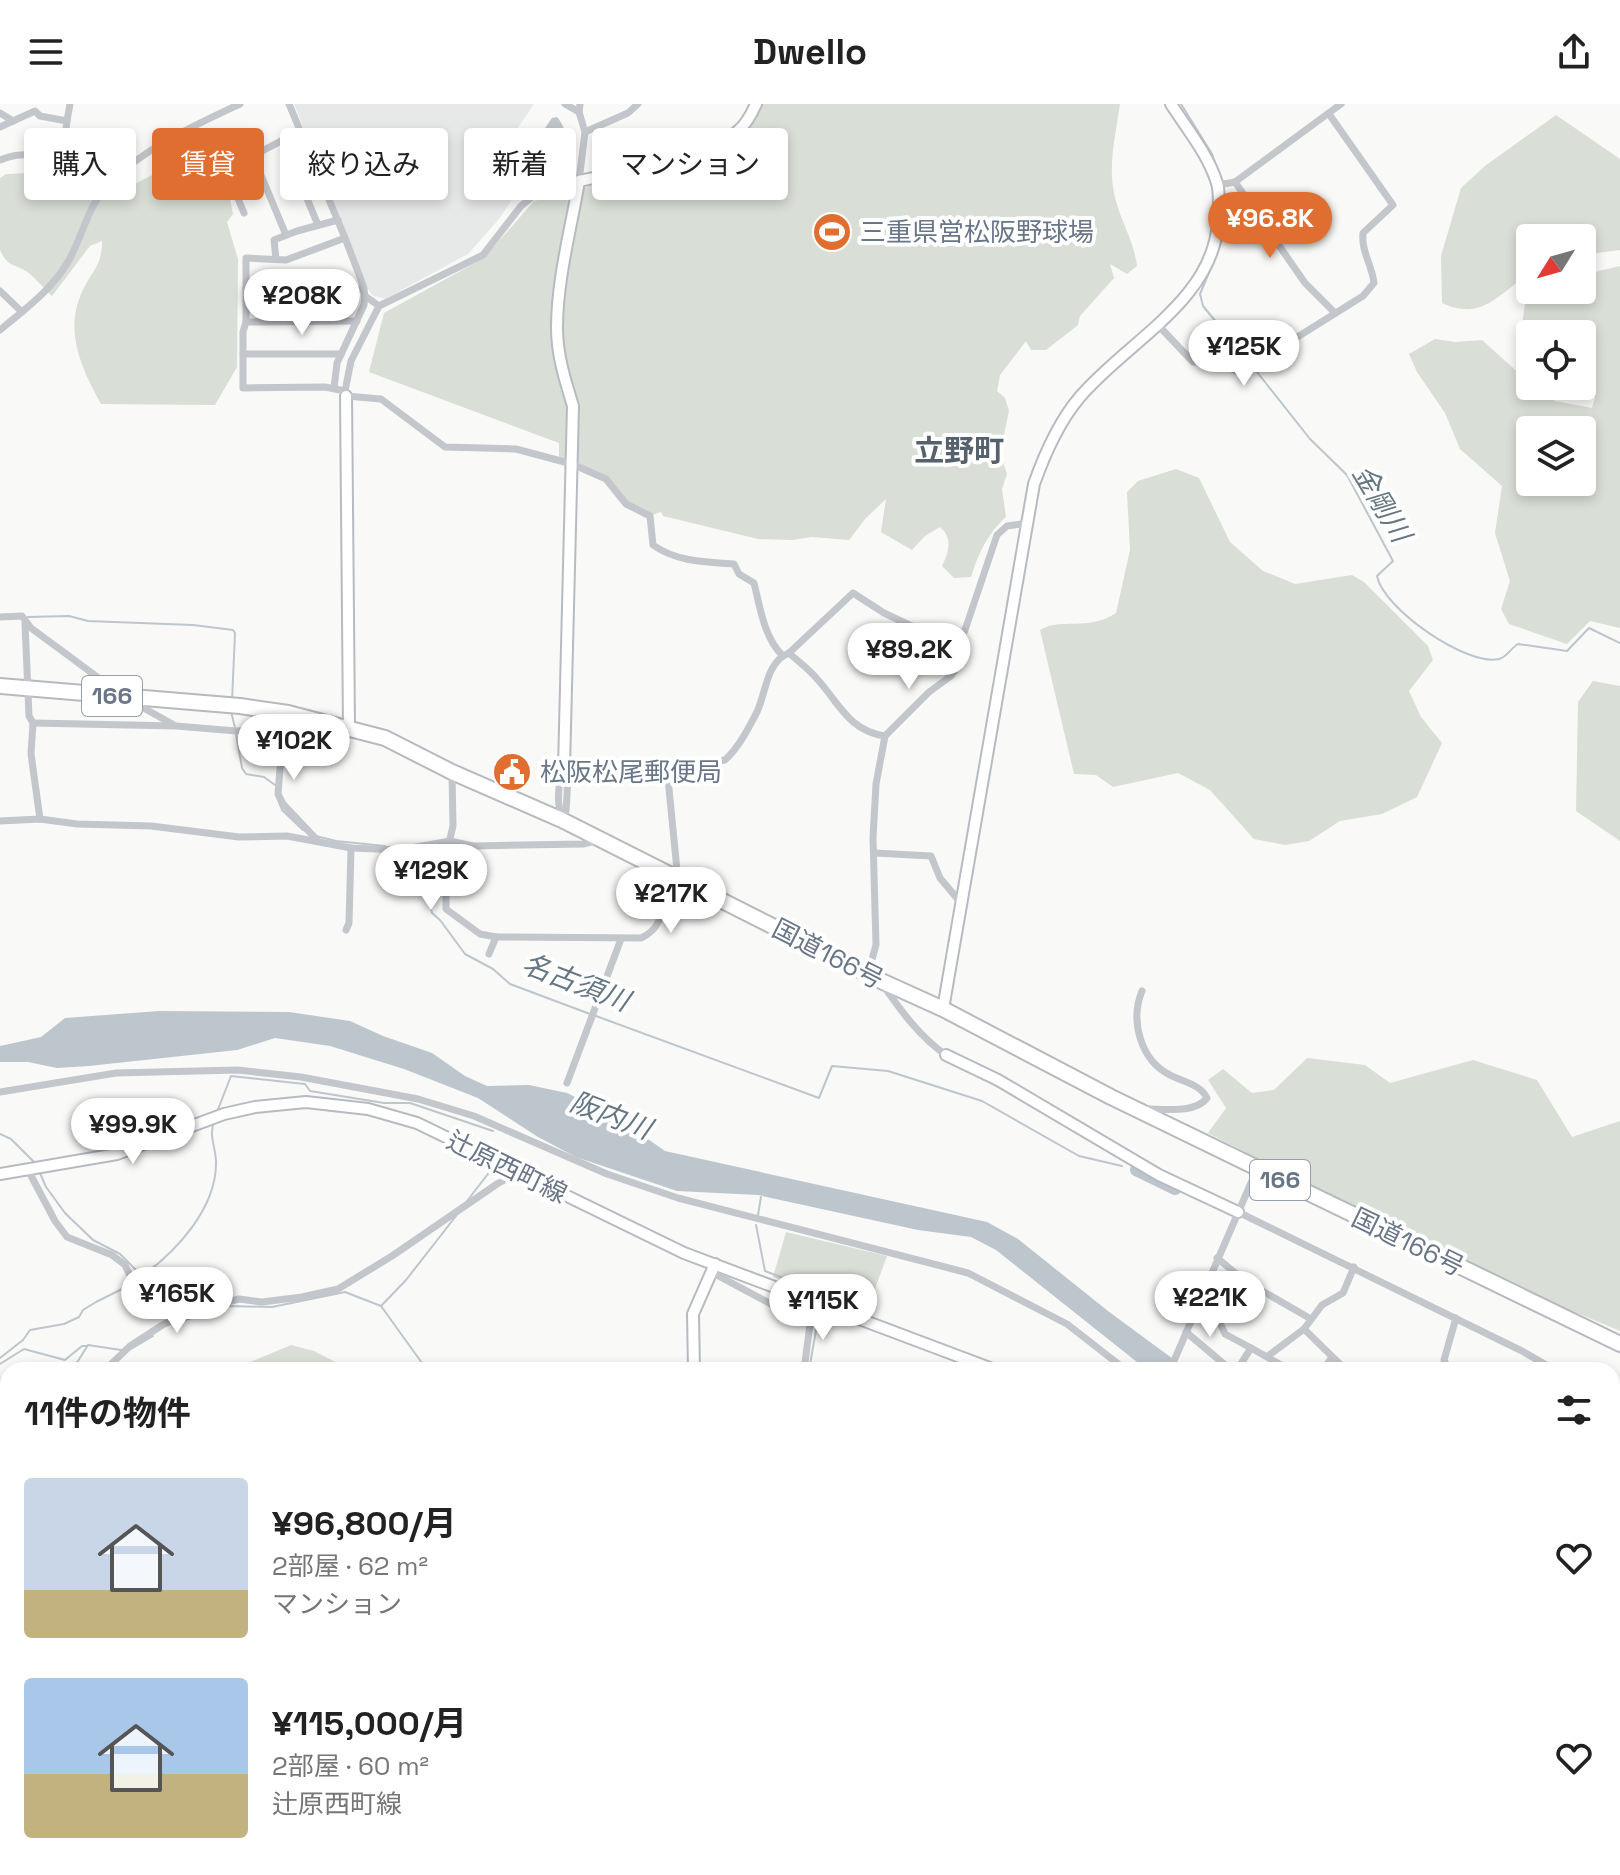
<!DOCTYPE html>
<html lang="ja">
<head>
<meta charset="utf-8">
<style>
	body { margin:0; font-family:"Space Grotesk","Noto Sans JP",sans-serif; background:#f6f6f6; color:#222; height:100vh; display:flex; flex-direction:column; font-size:30px; white-space:nowrap }
	* { box-sizing:border-box; margin:0 }
	p { font-size:26px; color:#767676 }
	.icon { flex:none; width:44px; height:44px; fill:none; stroke:currentColor; stroke-width:2; stroke-linecap:round; stroke-linejoin:round }
	.map { position:relative; flex:1; overflow:hidden }
	.sheet { position:absolute; left:0px; top:1258px; width:1620px; height:514px; display:flex; flex-direction:column; background:#fff; border-radius:24px 24px 0 0; box-shadow:0 4px 12px #0003 }
	.sheet>* { flex:none }
	.guide { position:absolute; left:24px; top:24px; width:800px; height:72px; display:flex; gap:16px }
	.needle { width:52px; rotate:233deg }
	.tools { position:absolute; left:1516px; top:120px; display:grid; gap:16px }
	.tools a { display:grid; place-items:center; width:80px; height:80px; border-radius:8px; background:#fff; box-shadow:0 4px 12px #0003; font-size:40px }
	.price { position:absolute; translate:-50% -68px; padding:0 18px; border-radius:28px; background:#fff; color:#222; font-size:26px; line-height:52px; filter:drop-shadow(0 2px 4px #0008) }
	.price::after { content:''; position:absolute; left:50%; top:48px; width:24px; height:18px; margin-left:-12px; background:inherit; clip-path:polygon(0 0,100% 0,50% 100%) }
	.price.active { background:#e06e31; color:#fff }
	ul { padding:0; list-style:none }
	li { display:flex; align-items:center; gap:24px; height:200px; padding:0 24px }
	li span { display:grid; place-items:center; flex:none; width:224px; height:160px; border-radius:8px; color:#555 }
	li>.icon { margin-inline-start:auto }
	span .icon { width:96px; height:96px; fill:#fffc; stroke-width:1 }
	li b { font-size:34px }
	h2 { display:flex; justify-content:space-between; align-items:center; height:96px; padding:0 24px; font-size:34px }
	.tag { padding:0 28px; border-radius:8px; background:#fff; box-shadow:0 4px 12px #0003; font-size:28px; line-height:72px }
	.tag.active { background:#e06e31; color:#fff }
	header { display:flex; justify-content:space-between; align-items:center; height:104px; padding:0 24px; background:#fff; font-size:36px; font-weight:600 }
	.map>svg:first-child { display:block }
	.built { fill:#e7e8e8 }
	.green { fill:#d9ded6; fill-rule:evenodd }
	.water { fill:#bdc6cc }
	.lines { fill:none; stroke-linecap:round; stroke-linejoin:round }
	.stream { stroke:#bdc6cc; stroke-width:2 }
	.river { stroke:#bdc6cc; stroke-width:12 }
	.secondary-casing { stroke:#b7bbc1; stroke-width:14 }
	.highway-casing { stroke:#b6b9bd; stroke-width:18 }
	.street { stroke:#c3c6cb; stroke-width:7 }
	.secondary { stroke:#fff; stroke-width:10 }
	.highway { stroke:#fff; stroke-width:14 }
	.labels { text-anchor:middle; stroke-width:8; stroke-linejoin:round; paint-order:stroke }
	.shield { fill:#fff; stroke:#969fac; stroke-width:2 }
	.shield-label { font-size:24px; font-weight:bold; fill:#697688 }
	.poi-label { font-size:26px; fill:#697688; stroke:#fff; text-anchor:start }
	.street-label { font-size:26px; fill:#697688; stroke:#fff }
	.water-label { font-size:28px; font-style:italic; fill:#657783; stroke:#fff }
	.quarter-label { font-size:30px; font-weight:bold; fill:#57616d; stroke:#fff }
</style>
</head>
<body>
<header><svg class="icon" aria-label="menu" viewBox="0 0 24 24"><path d="M4 6h16M4 12h16M4 18h16"/></svg>Dwello<svg class="icon" aria-label="share" viewBox="0 0 24 24"><path d="M12 15V3M7 8l5-5 5 5M5 13v7h14v-7"/></svg></header>
<div class="map">
<svg width="1620" height="1771" viewBox="0 0 1620 1771">
	<rect width="100%" height="100%" fill="#f9f9f7"/>
	<!-- built -->
	<path class="built" d="M 294,0 L 534,0 L 495,58 L 516,90 L 499,115 L 468,150 L 385,195 L 372,191 L 368,185 Z"/>
	<!-- green -->
	<g class="green">
		<path d="M 756,0 L 1120,0 C 1116,29 1108,60 1114,89 C 1119,115 1134,136 1137,162 L 1127,170 L 1110,160 L 1114,174 L 1080,212 L 1078,221 L 1046,246 L 1031,246 L 1026,237 L 1000,271 L 997,287 L 1005,294 L 1009,307 L 1000,349 L 1007,370 L 1002,385 L 1006,413 C 987,430 978,450 971,473 L 954,474 L 942,462 C 949,448 953,434 940,423 L 925,432 L 912,446 L 881,428 L 886,395 L 865,415 L 849,436 L 812,433 L 792,436 L 758,435 L 663,412 L 661,408 L 650,412 L 626,400 L 606,375 L 559,356 L 559,339 L 369,268 L 384,209 L 484,154 L 534,97 L 578,86 L 723,37 L 739,26 Z"/>
		<path d="M 1556,11 L 1620,55 L 1620,146 L 1582,151 L 1582,134 L 1530,134 L 1530,170 C 1498,189 1483,218 1442,199 L 1441,152 L 1461,84 L 1485,62 Z"/>
		<path d="M 78,67 L 89,88 L 112,92 L 152,71 L 160,82 L 227,81 L 233,110 L 227,118 L 238,155 L 237,263 L 215,301 L 101,300 C 81,264 64,227 82,188 C 92,166 102,163 102,137 L 90,142 L 52,192 C 44,185 35,173 26,167 C 12,159 8,163 0,146 L 0,74 L 6,70 Z"/>
		<path d="M 1620,162 L 1620,524 L 1590,517 L 1567,540 L 1509,520 L 1501,505 L 1510,477 L 1495,429 L 1502,382 L 1460,345 L 1445,309 L 1417,268 L 1409,250 L 1435,235 L 1455,238 L 1482,236 L 1530,279 L 1530,282 L 1534,282 L 1555,297 L 1592,304 L 1595,293 L 1581,282 L 1582,230 L 1530,230 L 1530,235 L 1522,221 L 1525,200 L 1548,186 L 1582,186 L 1582,171 ZM 1530,326 L 1582,326 L 1582,378 L 1530,378 Z"/>
		<path d="M 1176,365 L 1199,374 L 1230,438 L 1263,467 L 1295,480 L 1352,471 L 1364,478 L 1428,542 L 1433,556 L 1409,587 L 1421,613 L 1442,639 L 1417,693 L 1382,710 L 1340,717 L 1309,737 L 1285,741 L 1254,735 L 1210,686 L 1178,669 L 1113,683 L 1096,671 L 1074,670 L 1040,526 C 1061,513 1087,528 1116,509 L 1130,446 L 1127,388 L 1138,377 Z"/>
		<path d="M 1593,577 L 1620,582 L 1620,737 L 1576,707 L 1578,598 Z"/>
		<path d="M 1307,954 L 1365,961 L 1390,979 L 1473,956 L 1537,976 L 1572,1033 L 1620,1017 L 1620,1227 L 1479,1168 L 1208,1029 L 1226,1004 L 1208,976 L 1223,965 L 1252,989 L 1274,986 Z"/>
		<path d="M 786,1128 L 887,1152 L 867,1206 L 773,1173 Z"/>
		<path d="M 291,1241 L 314,1247 L 351,1266 L 231,1266 Z"/>
		<path d="M 760,1764 L 906,1764 L 902,1771 L 755,1771 Z"/>
		<path d="M 1086,1764 L 1150,1767 L 1152,1764 L 1182,1764 L 1178,1771 L 1068,1771 Z"/>
		<path d="M 1384,1764 L 1571,1764 L 1577,1771 L 1382,1771 Z"/>
	</g>
	<!-- water -->
	<g class="water">
		<path d="M 557,13 C 570,28 566,44 563,63 L 528,75 L 520,60 L 552,14 Z"/>
		<path d="M 159,907 L 289,908 L 350,917 L 383,932 L 432,949 L 465,972 L 487,982 L 529,981 L 567,989 L 615,1012 L 665,1047 L 987,1118 L 1018,1135 L 1108,1207 L 1188,1266 L 1147,1266 L 996,1146 L 971,1133 L 918,1126 L 758,1091 L 677,1087 L 576,1053 L 538,1033 L 478,994 L 404,965 L 330,942 L 275,934 L 237,946 L 89,962 L 57,964 L 28,958 L 0,958 L 0,942 L 41,933 L 65,914 Z"/>
	</g>
	<g class="lines">
		<!-- stream -->
		<g class="stream">
			<path d="M 1181,0 L 1212,50 L 1221,76"/>
			<path d="M 1224,94 L 1218,147 L 1200,190 L 1203,202 L 1249,258"/>
			<path d="M 1253,263 L 1310,335 L 1347,371 L 1393,457 L 1377,472 C 1383,505 1468,563 1499,555 C 1507,553 1511,544 1518,540 L 1567,547 L 1589,524 L 1620,539"/>
			<path d="M 28,513 L 69,512 L 88,517 L 193,521 L 233,526 L 235,529 L 232,597"/>
			<path d="M 231,607 L 235,624"/>
			<path d="M 236,630 L 242,664 L 246,670 L 264,673 L 275,681"/>
			<path d="M 276,691 L 282,706 L 303,726"/>
			<path d="M 316,732 L 336,737 L 385,742"/>
			<path d="M 405,748 L 426,785 L 432,809 L 440,816 L 465,850 L 493,865 L 510,880 L 590,910"/>
			<path d="M 596,912 L 819,994 L 832,962 L 888,967 L 982,997 L 1079,1052 L 1122,1062"/>
			<path d="M 217,1008 L 231,972 L 305,980 L 310,987 L 384,999 L 410,999 L 493,1027"/>
			<path d="M 0,1030 L 11,1035 L 35,1059"/>
			<path d="M 40,1069 L 46,1083 L 65,1109 L 93,1136 L 120,1150 L 142,1172 L 175,1177"/>
			<path d="M 467,1097 L 491,1066"/>
			<path d="M 758,1111 L 761,1093"/>
			<path d="M 756,1121 L 765,1167 L 825,1190 L 822,1198"/>
			<path d="M 142,1172 C 177,1147 215,1105 216,1061 C 217,1045 208,1033 214,1018"/>
			<path d="M 196,1185 L 219,1196"/>
			<path d="M 381,1202 L 406,1176 L 456,1112"/>
			<path d="M 179,1218 L 228,1202 L 272,1203 L 345,1188 L 381,1202 L 427,1266"/>
			<path d="M 131,1245 L 153,1232"/>
			<path d="M 0,1254 L 23,1236 L 30,1226 L 64,1220 L 79,1213 L 83,1206 L 96,1198 L 126,1183"/>
			<path d="M 0,1260 L 24,1245 L 65,1256 L 82,1242 L 87,1242"/>
			<path d="M 67,1266 L 78,1257 L 88,1241 L 121,1246"/>
			<path d="M 809,1266 L 820,1204"/>
			<path d="M 1612,1476 L 1620,1476"/>
			<path d="M 0,1516 L 8,1514"/>
			<path d="M 1612,1751 L 1620,1769"/>
			<path d="M 1225,1764 L 1238,1771"/>
		</g>
		<!-- river -->
		<path class="river" d="M 1136,1066 L 1175,1085"/>
		<!-- secondary casing -->
		<g class="secondary-casing">
			<g id="secondary">
				<path d="M 346,292 L 349,623"/>
				<path d="M 564,664 L 573,302 C 565,276 557,251 557,224 C 557,175 571,125 579,77 C 613,70 717,48 739,26 C 746,20 752,9 756,0"/>
				<path d="M 943,905 L 1034,380 C 1045,349 1058,319 1079,294 C 1126,238 1215,196 1218,116 C 1219,104 1220,90 1217,79 C 1208,50 1187,25 1171,0"/>
				<path d="M 946,951 L 998,976 L 1159,1071 L 1238,1108"/>
				<path d="M 0,1070 L 117,1050 L 224,1010 L 255,1003 L 306,998 L 368,1005 L 417,1019 L 684,1149 L 995,1266"/>
				<path d="M 694,1266 L 693,1210 L 715,1160"/>
				<path d="M 1612,1546 L 1620,1547"/>
				<path d="M 0,1653 L 8,1651"/>
				<path d="M 521,1764 L 527,1771"/>
				<path d="M 660,1771 L 668,1764"/>
			</g>
		</g>
		<!-- highway casing -->
		<g class="highway-casing">
			<path id="highway" d="M 0,582 L 240,602 L 288,609 L 385,634 L 452,668 L 562,716 L 879,876 L 943,905 L 1111,993 L 1620,1240"/>
		</g>
		<!-- street -->
		<g class="street">
			<path d="M 289,0 L 345,134 L 363,181 L 365,192 L 379,202"/>
			<path d="M 565,0 L 579,8"/>
			<path d="M 580,0 L 579,8 L 585,28 L 579,77 L 552,82 L 538,88 L 521,102 L 483,151 L 379,202 L 351,257 L 345,287 L 346,292 L 381,295 L 445,343 L 516,345 L 572,360 L 606,375 L 626,400 L 650,412 L 653,441 C 677,458 706,458 734,460 L 739,470 L 754,479 C 760,503 764,534 783,552"/>
			<path d="M 0,9 L 13,17 L 0,23"/>
			<path d="M 13,17 L 35,7 L 40,12 L 67,17 L 62,55"/>
			<path d="M 67,17 L 70,0"/>
			<path d="M 190,26 L 198,42 L 194,50 L 203,74"/>
			<path d="M 585,28 L 628,9 L 638,0"/>
			<path d="M 283,37 L 318,121"/>
			<path d="M 253,52 L 286,131"/>
			<path d="M 0,56 C 6,54 13,51 20,51 C 44,48 69,63 92,46"/>
			<path d="M 226,66 L 244,109"/>
			<path d="M 1235,78 L 1305,179 L 1335,209"/>
			<path d="M 1218,81 L 1235,78 L 1341,0"/>
			<path d="M 173,82 L 226,66 L 300,27"/>
			<path d="M 276,155 L 274,136 L 297,127 L 338,116"/>
			<path d="M 246,185 L 364,185"/>
			<path d="M 0,187 L 22,208"/>
			<path d="M 246,218 L 357,217"/>
			<path d="M 1157,220 L 1193,258 L 1221,259 L 1240,269 L 1363,192 L 1374,179 C 1372,161 1361,147 1363,129 L 1393,101 L 1329,10"/>
			<path d="M 0,226 C 25,205 53,185 69,156 C 83,131 88,101 109,80 C 144,44 195,21 240,0"/>
			<path d="M 243,250 L 341,250"/>
			<path d="M 334,284 L 337,259 L 364,201 L 365,192"/>
			<path d="M 345,287 L 325,283 L 243,284 L 243,228 L 246,218 L 246,154 L 286,156 L 345,134"/>
			<path d="M 0,513 L 22,512 L 31,524 L 119,589"/>
			<path d="M 25,519 L 29,612 L 33,619 L 31,650 L 40,715"/>
			<path d="M 956,543 L 965,526 L 997,431 L 1007,422 L 1028,419"/>
			<path d="M 789,549 C 799,558 810,566 818,576 C 839,599 849,627 885,632"/>
			<path d="M 133,598 L 174,621"/>
			<path d="M 33,619 L 176,622 L 236,627 L 330,625"/>
			<path d="M 283,627 L 278,690 L 283,700 L 317,736"/>
			<path d="M 452,669 L 453,722 L 446,751 L 446,805 L 480,830 L 496,833 L 641,834 C 676,818 651,783 677,766 L 668,675 C 686,651 699,661 725,656 C 739,643 748,625 757,608 C 766,589 766,558 789,549 L 853,489 L 884,509 L 956,543 L 965,553 L 951,572 L 929,588 L 885,632 L 876,680 L 873,734 L 876,841 L 868,869"/>
			<path d="M 561,709 L 566,707 L 568,674 L 564,664"/>
			<path d="M 561,709 C 556,697 559,676 564,664"/>
			<path d="M 0,717 L 40,715 L 77,720 L 151,722 L 239,733 L 287,732 L 351,744 L 400,746 L 450,737 L 473,742 L 583,740 L 599,736"/>
			<path d="M 875,749 L 931,752 L 940,774 L 961,799"/>
			<path d="M 346,826 L 349,819 L 351,744"/>
			<path d="M 489,850 L 496,833"/>
			<path d="M 883,881 C 901,907 920,933 946,951"/>
			<path d="M 567,979 L 621,835"/>
			<path d="M 0,988 L 116,969 L 237,966 L 301,973 L 418,995 L 474,1012 L 607,1070 L 678,1094 L 968,1169 L 1067,1220 L 1126,1266"/>
			<path d="M 1141,1005 C 1160,1004 1194,1011 1207,994 C 1200,980 1183,978 1170,971 C 1140,956 1130,916 1142,887"/>
			<path d="M 28,1066 L 55,1117 L 67,1133 L 112,1151 L 125,1161 L 132,1176 C 157,1179 196,1178 211,1202"/>
			<path d="M 1238,1108 L 1522,1247 L 1555,1266"/>
			<path d="M 1217,1154 L 1245,1177 L 1311,1215"/>
			<path d="M 711,1168 L 771,1200 L 811,1207"/>
			<path d="M 1204,1190 L 1208,1192 L 1225,1230 L 1251,1244 L 1237,1266"/>
			<path d="M 1186,1228 L 1231,1266"/>
			<path d="M 1251,1244 L 1290,1266"/>
			<path d="M 1268,1252 L 1304,1225"/>
			<path d="M 105,1266 L 130,1242 L 164,1220 L 211,1202 L 239,1195 L 262,1198 L 302,1193 L 338,1185 L 392,1152 L 497,1080 L 517,1069"/>
			<path d="M 804,1266 L 812,1205"/>
			<path d="M 1170,1266 L 1257,1065"/>
			<path d="M 1323,1266 L 1332,1253"/>
			<path d="M 1346,1266 L 1304,1225 L 1322,1201 L 1343,1189 L 1354,1163"/>
			<path d="M 1449,1266 L 1444,1256 L 1456,1214"/>
			<path d="M 1612,1304 L 1620,1310"/>
			<path d="M 0,1340 L 8,1341"/>
			<path d="M 1612,1362 L 1620,1363"/>
			<path d="M 1612,1484 L 1620,1483"/>
			<path d="M 1612,1596 L 1620,1608"/>
			<path d="M 1612,1630 L 1620,1625"/>
			<path d="M 1612,1710 L 1620,1704"/>
			<path d="M 357,1764 L 361,1771"/>
			<path d="M 489,1764 L 495,1771"/>
			<path d="M 550,1764 L 556,1771"/>
			<path d="M 1301,1764 L 1306,1771"/>
			<path d="M 457,1771 L 465,1764"/>
			<path d="M 602,1771 L 610,1764"/>
			<path d="M 951,1771 L 954,1764"/>
			<path d="M 1252,1771 L 1264,1764"/>
			<path d="M 1598,1771 L 1603,1764"/>
		</g>
		<!-- secondary -->
		<use href="#secondary" class="secondary"/>
		<!-- highway -->
		<use href="#highway" class="highway"/>
	</g>
	<!-- icons -->
	<defs>
		<g id="stadium-disc" transform="scale(2)"><circle r="9.5" fill="#e06e31" stroke="#fff"/><path d="M0-5a6.5 5 0 1 0 0 10a6.5 5 0 1 0 0-10ZM-3.5-1.8h7v3.6h-7Z" fill="#fff"/></g>
		<g id="civic-disc" transform="scale(2)"><circle r="9.5" fill="#e06e31" stroke="#fff"/><path d="M-.6-6.5H3V-4.5H.6V-3L4-1V1h2V6H-6V1h2V-1L-.6-3ZM-1.2 2.5V6h2.4V2.5Z" fill="#fff"/></g>
	</defs>
	<g fill-rule="evenodd">
		<use href="#stadium-disc" x="832" y="128"/>
		<use href="#civic-disc" x="512" y="668"/>
	</g>
	<g class="labels">
		<!-- shield labels -->
		<g class="shield">
			<rect x="82" y="572" width="60" height="40" rx="6"/>
			<rect x="1250" y="1056" width="60" height="40" rx="6"/>
		</g>
		<g class="shield-label">
			<text x="112" y="600">166</text>
			<text x="1280" y="1084">166</text>
		</g>
		<!-- poi labels -->
		<g class="poi-label">
			<text x="860" y="137">三重県営松阪野球場</text>
			<text x="540" y="677">松阪松尾郵便局</text>
		</g>
		<!-- street labels -->
		<g class="street-label">
			<text transform="translate(828 850) rotate(27)" y="9">国道166号</text>
			<text transform="translate(507 1063) rotate(26)" y="9">辻原西町線</text>
			<text transform="translate(1408 1138) rotate(26)" y="9">国道166号</text>
		</g>
		<!-- water labels -->
		<g class="water-label">
			<text transform="translate(1382 399) rotate(59)" y="10">金剛川</text>
			<text transform="translate(576 878) rotate(21)" y="10">名古須川</text>
			<text transform="translate(611 1011) rotate(21)" y="10">阪内川</text>
		</g>
		<!-- quarter labels -->
		<g class="quarter-label">
			<text x="959" y="357">立野町</text>
		</g>
	</g>
</svg>
<div class="tools">
<a><svg class="needle" viewBox="-14 -14 28 28"><path d="M0-13l5 13h-10z" fill="#e53935"/><path d="M0 13l5-13h-10z" fill="#767676"/></svg></a>
<a><svg class="icon" aria-label="locate" viewBox="0 0 24 24"><circle cx="12" cy="12" r="6"/><path d="M12 2v4M12 18v4M2 12h4M18 12h4"/></svg></a>
<a><svg class="icon" aria-label="layers" viewBox="0 0 24 24"><path d="M12 4l9 5-9 5-9-5zM3 14l9 5 9-5"/></svg></a>
</div>
<b class="price active" style="left:1270px;top:156px">¥96.8K</b>
<b class="price" style="left:302px;top:233px">¥208K</b>
<b class="price" style="left:1244px;top:284px">¥125K</b>
<b class="price" style="left:909px;top:587px">¥89.2K</b>
<b class="price" style="left:294px;top:678px">¥102K</b>
<b class="price" style="left:431px;top:808px">¥129K</b>
<b class="price" style="left:671px;top:831px">¥217K</b>
<b class="price" style="left:133px;top:1062px">¥99.9K</b>
<b class="price" style="left:177px;top:1231px">¥165K</b>
<b class="price" style="left:1210px;top:1235px">¥221K</b>
<b class="price" style="left:823px;top:1238px">¥115K</b>
<div class="guide">
<a class="tag">購入</a>
<a class="tag active">賃貸</a>
<a class="tag">絞り込み</a>
<a class="tag">新着</a>
<a class="tag">マンション</a>
</div>
<section class="sheet">
<h2>11件の物件<svg class="icon" aria-label="filters" viewBox="0 0 24 24"><path d="M4 7h16M4 17h16"/><circle cx="9" cy="7" r="2"/><circle cx="15" cy="17" r="2"/></svg></h2>
<ul>
<li><span style="background:linear-gradient(#c9d6e8 70%,#c2b280 0)"><svg class="icon" aria-label="home" viewBox="0 0 24 24"><path d="M3 11l9-7 9 7M6 9v11h12V9"/></svg></span><div><b>¥96,800/月</b><p>2部屋 · 62 m²</p><p>マンション</p></div><svg class="icon" aria-label="heart" viewBox="0 0 24 24"><path d="M12 20l-8-8c-3-5 5-10 8-4 3-6 11-1 8 4z"/></svg></li>
<li><span style="background:linear-gradient(#a9c7e8 60%,#c2b280 0)"><svg class="icon" aria-label="home" viewBox="0 0 24 24"><path d="M3 11l9-7 9 7M6 9v11h12V9"/></svg></span><div><b>¥115,000/月</b><p>2部屋 · 60 m²</p><p>辻原西町線</p></div><svg class="icon" aria-label="heart" viewBox="0 0 24 24"><path d="M12 20l-8-8c-3-5 5-10 8-4 3-6 11-1 8 4z"/></svg></li>
</ul>
</section>
</div>
</body>
</html>
